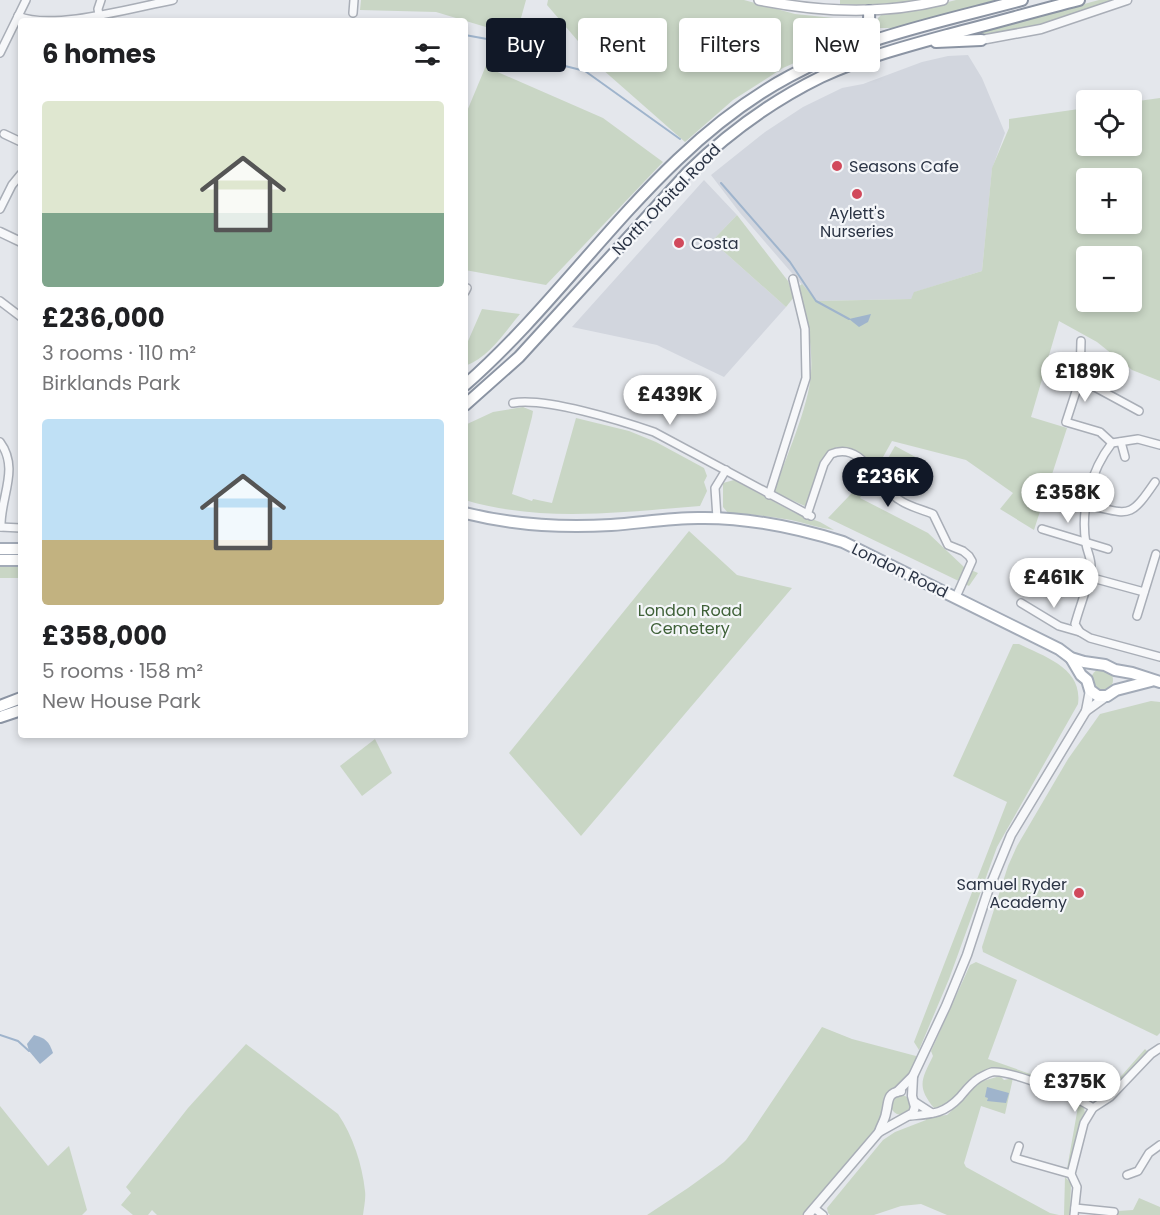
<!DOCTYPE html>
<html lang="en">
<head>
<meta charset="utf-8">
<style>
	body { margin:0; font-family:Poppins,sans-serif; background:#f2f2f2; color:#202124; height:100vh; display:flex; flex-direction:column; font-size:22px; white-space:nowrap }
	* { box-sizing:border-box; margin:0 }
	p { font-size:20px; color:#757577 }
	.icon { flex:none; width:33px; height:33px; fill:none; stroke:currentColor; stroke-width:2; stroke-linecap:round; stroke-linejoin:round }
	.map { position:relative; flex:1; overflow:hidden }
	.sheet { position:absolute; left:18px; top:18px; width:450px; height:720px; display:flex; flex-direction:column; background:#fff; border-radius:6px; box-shadow:0 3px 9px #0003 }
	.sheet>* { flex:none }
	.top-card { position:absolute; left:486px; top:18px; width:570px; height:54px; display:flex; gap:12px }
	.buttons { position:absolute; left:1076px; top:90px; display:grid; gap:12px }
	.buttons a { display:grid; place-items:center; width:66px; height:66px; border-radius:6px; background:#fff; box-shadow:0 3px 9px #0003; font-size:30px }
	.price { position:absolute; translate:-50% -51px; padding:0 14px; border-radius:21px; background:#fff; color:#222; font-size:20px; line-height:39px; filter:drop-shadow(0 2px 3px #0008) }
	.price::after { content:''; position:absolute; left:50%; top:36px; width:18px; height:14px; margin-left:-9px; background:inherit; clip-path:polygon(0 0,100% 0,50% 100%) }
	.price.selected { background:#111827; color:#fff }
	ul { padding:0; list-style:none }
	li { display:grid; align-content:center; gap:12px; height:318px; padding:0 24px }
	li span { display:grid; place-items:center; height:186px; border-radius:6px; color:#555 }
	li>.icon { margin-inline-start:auto }
	span .icon { width:108px; height:108px; fill:#fffc; stroke-width:1 }
	li b { font-size:26px }
	h2 { display:flex; justify-content:space-between; align-items:center; height:72px; padding:0 24px; font-size:26px }
	.pill { padding:0 21px; border-radius:6px; background:#fff; box-shadow:0 3px 9px #0003; font-size:21px; line-height:54px }
	.pill.selected { background:#111827; color:#fff }
	.map>svg:first-child { display:block }
	.built { fill:#d2d6de }
	.green { fill:#c9d6c5; fill-rule:evenodd }
	.water { fill:#9fb4cc }
	.lines { fill:none; stroke-linecap:round; stroke-linejoin:round }
	.stream { stroke:#9fb4cc; stroke-width:2 }
	.minor-casing { stroke:#a9aeb7; stroke-width:10 }
	.tertiary-casing { stroke:#a9aeb7; stroke-width:11 }
	.secondary-casing { stroke:#a9aeb7; stroke-width:12 }
	.primary-casing { stroke:#a3abb8; stroke-width:14 }
	.trunk-casing { stroke:#8b94a3; stroke-width:14 }
	.minor { stroke:#f7f8fa; stroke-width:7 }
	.tertiary { stroke:#f7f8fa; stroke-width:8 }
	.secondary { stroke:#fff; stroke-width:9 }
	.primary { stroke:#fff; stroke-width:10 }
	.trunk { stroke:#fff; stroke-width:10 }
	.poi-dot { fill:#d1495b; stroke:#f4f6f9; stroke-width:2 }
	.labels { text-anchor:middle; stroke-width:4.5; stroke-linejoin:round; paint-order:stroke }
	.poi-label { font-size:16px; fill:#2b3445; stroke:#f4f6f9; text-anchor:start }
	.street-label { font-size:16px; fill:#2b3445; stroke:#f4f6f9 }
	.park-label { font-size:16px; fill:#3f6138; stroke:#f4f6f9 }
</style>
</head>
<body>
<div class="map">
<svg width="1160" height="1215" viewBox="0 0 1160 1215">
	<rect width="100%" height="100%" fill="#e4e7ec"/>
	<!-- built -->
	<g class="built">
		<path d="M 968,55 L 982,78 L 1005,133 L 992,169 L 982,271 L 915,292 L 911,299 L 816,301 L 740,213 L 711,175 L 765,132 L 803,107 L 842,88 L 863,84 L 922,62 L 948,56 Z"/>
		<path d="M 704,180 L 737,215 L 712,241 L 786,307 L 724,377 L 657,345 L 572,327 Z"/>
	</g>
	<!-- green -->
	<g class="green">
		<path d="M 361,0 L 526,0 L 516,36 L 436,12 L 360,10 Z"/>
		<path d="M 548,0 L 744,0 L 795,14 L 853,20 L 856,27 L 853,34 L 845,40 L 783,68 L 733,100 L 685,142 L 602,69 L 547,5 Z"/>
		<path d="M 840,0 L 917,0 L 879,6 L 840,4 Z"/>
		<path d="M 956,0 L 996,0 L 893,28 L 880,28 L 878,25 L 878,18 L 881,15 L 908,12 Z"/>
		<path d="M 1099,0 L 1118,0 L 1059,21 L 975,38 L 974,34 Z"/>
		<path d="M 490,56 L 493,70 L 603,118 L 663,162 L 546,285 L 465,270 L 465,116 Z"/>
		<path d="M 1160,98 L 1160,381 L 1132,370 L 1097,342 L 1059,321 L 1031,417 L 1067,428 L 1034,530 L 1000,509 L 1013,493 L 966,460 L 892,441 L 860,498 L 928,533 L 964,567 L 978,573 L 969,586 L 828,518 L 869,475 L 872,466 C 825,420 819,467 807,507 L 774,492 C 785,459 809,407 811,373 C 813,345 806,314 798,287 L 802,284 L 817,301 L 911,299 L 914,292 L 982,271 L 992,168 L 1009,128 L 1009,119 L 1086,108 L 1086,146 L 1131,146 L 1131,102 ZM 1086,178 L 1131,178 L 1131,224 L 1086,224 ZM 1086,256 L 1131,256 L 1131,302 L 1086,302 Z"/>
		<path d="M 737,215 L 788,281 L 794,297 L 786,307 L 712,241 Z"/>
		<path d="M 482,309 L 520,314 C 504,333 489,357 465,366 L 465,348 Z"/>
		<path d="M 523,407 L 533,411 L 532,417 L 512,494 L 532,501 L 533,499 L 552,503 L 576,418 L 629,431 L 656,442 L 704,468 L 707,476 L 704,482 L 707,491 L 700,506 C 622,512 541,523 465,500 L 465,425 L 493,412 Z"/>
		<path d="M 895,446 L 923,461 L 915,475 L 887,460 Z"/>
		<path d="M 734,480 L 795,513 L 820,522 L 834,530 C 819,528 805,523 791,520 C 770,516 749,514 728,513 L 723,507 L 723,483 Z"/>
		<path d="M 689,531 L 737,575 L 792,588 L 581,836 L 509,753 Z"/>
		<path d="M 0,565 L 21,566 L 21,578 L 0,578 Z"/>
		<path d="M 1013,644 L 1019,644 C 1045,657 1083,668 1078,704 L 997,847 L 949,979 L 919,1050 L 914,1042 L 1007,802 L 953,776 Z"/>
		<circle cx="1102" cy="680" r="11"/>
		<path d="M 1151,701 L 1160,702 L 1160,1033 L 1157,1036 L 983,952 L 982,947 L 1008,866 L 1017,846 L 1068,759 L 1100,714 Z"/>
		<path d="M 375,739 L 392,773 L 362,796 L 340,766 Z"/>
		<path d="M 976,962 L 1017,980 L 988,1059 L 1101,1099 L 1145,1049 L 1148,1052 L 1107,1098 L 1101,1101 L 1004,1070 L 980,1074 L 964,1085 L 955,1098 L 946,1106 L 934,1108 C 916,1086 922,1079 933,1056 L 931,1051 L 970,965 Z"/>
		<path d="M 822,1027 L 852,1039 L 916,1056 L 918,1060 L 909,1075 L 884,1096 L 881,1118 L 874,1132 L 803,1215 L 647,1215 L 688,1188 L 724,1162 L 746,1140 Z"/>
		<path d="M 246,1044 L 338,1114 C 353,1136 362,1164 365,1191 C 366,1198 364,1207 363,1215 L 157,1215 L 152,1210 L 148,1215 L 133,1215 L 121,1205 L 131,1193 L 126,1187 L 188,1108 Z"/>
		<path d="M 1000,1076 L 1004,1080 L 1013,1078 L 1005,1114 L 981,1106 L 964,1163 L 966,1167 L 1050,1213 L 1059,1215 L 947,1215 L 921,1204 L 901,1206 L 874,1215 L 830,1215 L 828,1213 L 827,1208 L 883,1140 L 895,1132 L 926,1120 L 926,1117 L 947,1115 L 962,1101 L 968,1089 L 976,1083 Z"/>
		<circle cx="901" cy="1105" r="10"/>
		<path d="M 1079,1101 L 1084,1108 L 1085,1113 L 1077,1136 L 1070,1167 L 1067,1169 Z"/>
		<path d="M 0,1106 L 48,1166 L 69,1146 L 87,1210 L 82,1215 L 0,1215 Z"/>
		<path d="M 1065,1177 L 1071,1183 L 1070,1215 L 1064,1215 Z"/>
		<path d="M 1139,1198 L 1160,1207 L 1160,1215 L 1118,1215 L 1118,1211 L 1133,1210 Z"/>
	</g>
	<!-- water -->
	<g class="water">
		<path d="M 871,314 L 868,322 L 859,327 L 849,319 Z"/>
		<path d="M 34,1035 C 45,1038 49,1041 53,1053 L 40,1064 L 29,1051 L 27,1044 Z"/>
		<path d="M 987,1087 L 1009,1093 L 1006,1103 L 987,1101 L 988,1098 L 985,1097 Z"/>
	</g>
	<g class="lines">
		<!-- stream -->
		<g class="stream">
			<path d="M 465,35 L 498,41 L 525,56 L 585,71 L 680,139"/>
			<path d="M 721,183 L 790,262 L 816,301 L 849,319"/>
			<path d="M 0,1035 L 18,1041 L 29,1051"/>
		</g>
		<!-- minor casing -->
		<g class="minor-casing">
			<g id="minor">
				<path d="M 353,13 L 354,0"/>
				<path d="M 99,15 L 98,9 L 101,0"/>
				<path d="M 18,16 C 53,31 135,7 173,0"/>
				<path d="M 0,53 L 26,0"/>
				<path d="M 4,134 L 21,142"/>
				<path d="M 0,209 L 12,185 L 21,174"/>
				<path d="M 465,292 L 467,288"/>
				<path d="M 0,301 L 21,317"/>
				<path d="M 1080,379 L 1081,341"/>
				<path d="M 513,403 C 545,397 622,421 654,432 L 811,516"/>
				<path d="M 0,442 C 20,469 0,497 1,527"/>
				<path d="M 1121,442 L 1125,457"/>
				<path d="M 1112,443 L 1100,432 L 1066,422 L 1080,379 L 1139,411"/>
				<path d="M 1160,445 L 1138,439 L 1112,443 C 1091,470 1080,509 1086,544 C 1087,551 1091,558 1091,566 C 1089,585 1080,605 1075,624 L 1080,632 L 1090,638 L 1160,657"/>
				<path d="M 769,495 L 806,378 L 805,329 L 793,279"/>
				<path d="M 1087,505 C 1130,514 1129,520 1155,482"/>
				<path d="M 807,515 L 824,464 L 831,454 C 862,440 878,486 898,499 C 909,507 921,509 933,514 L 948,545 L 963,551 L 969,556 L 972,561 L 956,597"/>
				<path d="M 717,518 L 715,488 L 726,470"/>
				<path d="M 0,527 L 21,528"/>
				<path d="M 1042,529 L 1108,549"/>
				<path d="M 1089,577 L 1144,592"/>
				<path d="M 1021,603 L 1059,626 L 1080,632"/>
				<path d="M 1137,616 L 1156,554"/>
				<path d="M 915,1102 L 932,1113"/>
				<path d="M 910,1116 C 932,1114 944,1114 960,1097 C 966,1090 971,1083 979,1078 C 983,1076 988,1073 992,1072 C 1011,1070 1077,1097 1093,1108"/>
				<path d="M 1019,1146 L 1015,1158 L 1071,1174"/>
				<path d="M 1127,1175 L 1138,1171 L 1149,1153 L 1160,1145"/>
				<path d="M 814,1208 L 823,1215"/>
				<path d="M 1075,1208 L 1114,1212"/>
				<path d="M 1074,1215 L 1077,1187 L 1071,1174 L 1084,1123 L 1093,1108 L 1110,1097 L 1151,1054 L 1160,1048"/>
			</g>
		</g>
		<!-- tertiary casing -->
		<g class="tertiary-casing">
			<g id="tertiary">
				<path d="M 981,40 L 1041,29 L 1127,0"/>
				<path d="M 0,232 L 21,242"/>
				<path d="M 1086,711 L 1090,690"/>
				<path d="M 897,1092 L 913,1076 L 946,1006 L 967,955 L 988,891 L 1011,835 L 1086,711 L 1107,696"/>
				<path d="M 879,1132 C 881,1125 885,1120 886,1113 C 889,1102 886,1093 901,1091"/>
				<path d="M 808,1215 L 879,1132 L 913,1113 L 915,1107 L 912,1096 L 913,1076"/>
			</g>
		</g>
		<!-- secondary casing -->
		<g class="secondary-casing">
			<path id="secondary" d="M 759,0 C 819,12 883,15 943,0"/>
		</g>
		<!-- primary casing -->
		<g class="primary-casing">
			<g id="primary">
				<path d="M 465,513 C 513,525 562,528 611,525 C 640,523 669,518 698,518 C 748,517 795,527 843,542 L 1059,649 L 1071,658 L 1084,662 L 1105,665 L 1115,670 L 1132,673 L 1160,682"/>
				<path d="M 0,549 L 21,549"/>
				<path d="M 0,560 L 21,560"/>
				<path d="M 1071,658 L 1081,675 L 1087,680 L 1090,690 L 1098,696 L 1107,696 L 1116,690 L 1151,681"/>
			</g>
		</g>
		<!-- trunk casing -->
		<g class="trunk-casing">
			<g id="trunk">
				<path d="M 936,42 L 981,40"/>
				<path d="M 855,46 C 867,35 870,26 869,11"/>
				<path d="M 465,385 C 577,287 655,148 790,76 C 862,37 944,21 1022,0"/>
				<path d="M 465,405 L 519,357 L 688,172 C 727,134 772,101 821,77 C 862,58 907,46 951,34 C 994,23 1036,11 1079,0"/>
				<path d="M 0,706 L 21,698"/>
				<path d="M 0,717 L 21,710"/>
			</g>
		</g>
		<!-- minor -->
		<use href="#minor" class="minor"/>
		<!-- tertiary -->
		<use href="#tertiary" class="tertiary"/>
		<!-- secondary -->
		<use href="#secondary" class="secondary"/>
		<!-- primary -->
		<use href="#primary" class="primary"/>
		<!-- trunk -->
		<use href="#trunk" class="trunk"/>
	</g>
	<!-- markers -->
	<g class="poi-dot">
		<circle cx="837" cy="166" r="6"/>
		<circle cx="857" cy="194" r="6"/>
		<circle cx="679" cy="243" r="6"/>
		<circle cx="1079" cy="893" r="6"/>
	</g>
	<g class="labels">
		<!-- poi labels -->
		<g class="poi-label">
			<text x="849" y="172">Seasons Cafe</text>
			<text x="857" y="219" text-anchor="middle">Aylett's<tspan x="857" dy="18">Nurseries</tspan></text>
			<text x="691" y="249">Costa</text>
			<text x="1067" y="890" text-anchor="end">Samuel Ryder<tspan x="1067" dy="18">Academy</tspan></text>
		</g>
		<!-- street labels -->
		<g class="street-label">
			<text transform="translate(666 199) rotate(-46)" y="6">North Orbital Road</text>
			<text transform="translate(900 570) rotate(26)" y="6">London Road</text>
		</g>
		<!-- park labels -->
		<g class="park-label">
			<text x="690" y="616">London Road<tspan x="690" dy="18">Cemetery</tspan></text>
		</g>
	</g>
</svg>
<div class="buttons">
<a><svg class="icon" aria-label="locate" viewBox="0 0 24 24"><circle cx="12" cy="12" r="6"/><path d="M12 2v4M12 18v4M2 12h4M18 12h4"/></svg></a>
<a>+</a>
<a>−</a>
</div>
<b class="price" style="left:1085px;top:403px">£189K</b>
<b class="price" style="left:670px;top:426px">£439K</b>
<b class="price selected" style="left:888px;top:508px">£236K</b>
<b class="price" style="left:1068px;top:524px">£358K</b>
<b class="price" style="left:1054px;top:609px">£461K</b>
<b class="price" style="left:1075px;top:1113px">£375K</b>
<div class="top-card">
<a class="pill selected">Buy</a>
<a class="pill">Rent</a>
<a class="pill">Filters</a>
<a class="pill">New</a>
</div>
<section class="sheet">
<h2>6 homes<svg class="icon" aria-label="filters" viewBox="0 0 24 24"><path d="M4 7h16M4 17h16"/><circle cx="9" cy="7" r="2"/><circle cx="15" cy="17" r="2"/></svg></h2>
<ul>
<li><span style="background:linear-gradient(#dfe7d0 60%,#7fa58c 0)"><svg class="icon" aria-label="home" viewBox="0 0 24 24"><path d="M3 11l9-7 9 7M6 9v11h12V9"/></svg></span><div><b>£236,000</b><p>3 rooms · 110 m²</p><p>Birklands Park</p></div></li>
<li><span style="background:linear-gradient(#bfe0f5 65%,#c2b280 0)"><svg class="icon" aria-label="home" viewBox="0 0 24 24"><path d="M3 11l9-7 9 7M6 9v11h12V9"/></svg></span><div><b>£358,000</b><p>5 rooms · 158 m²</p><p>New House Park</p></div></li>
</ul>
</section>
</div>
</body>
</html>
